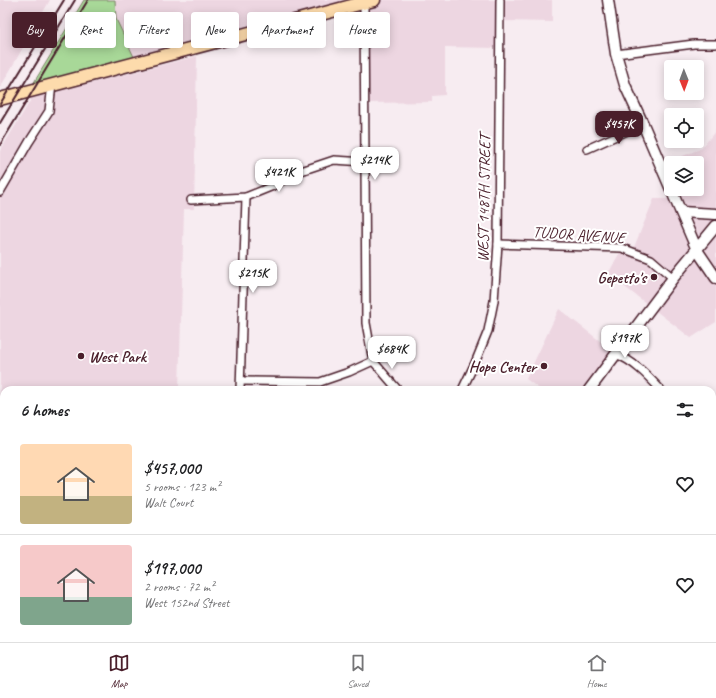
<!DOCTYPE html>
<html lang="en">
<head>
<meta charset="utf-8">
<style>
	body { margin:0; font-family:Caveat,sans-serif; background:#f6f6f6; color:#202124; height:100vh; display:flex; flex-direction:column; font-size:15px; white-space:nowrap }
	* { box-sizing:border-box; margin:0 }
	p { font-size:13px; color:#757577 }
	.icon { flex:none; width:22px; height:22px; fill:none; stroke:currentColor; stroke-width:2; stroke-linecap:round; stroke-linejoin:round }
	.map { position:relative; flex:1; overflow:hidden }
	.side { position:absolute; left:0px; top:386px; width:716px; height:256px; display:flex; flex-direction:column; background:#fff; border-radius:12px 12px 0 0; box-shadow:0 2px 10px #0003 }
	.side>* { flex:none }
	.banner { position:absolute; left:12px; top:12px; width:400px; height:36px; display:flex; gap:8px }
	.needle { width:26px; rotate:179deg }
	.controls { position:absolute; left:664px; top:60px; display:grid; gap:8px }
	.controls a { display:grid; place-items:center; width:40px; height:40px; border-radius:4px; background:#fff; box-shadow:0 2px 10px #0003; font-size:20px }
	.price { position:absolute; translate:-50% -34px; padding:0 9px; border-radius:8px; background:#fff; color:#222; font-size:13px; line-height:26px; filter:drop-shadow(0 1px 2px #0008) }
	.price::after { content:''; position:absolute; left:50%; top:24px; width:12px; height:9px; margin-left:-6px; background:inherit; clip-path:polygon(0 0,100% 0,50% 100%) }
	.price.current { background:#4a1f2b; color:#fff }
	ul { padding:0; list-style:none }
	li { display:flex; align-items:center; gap:12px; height:100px; padding:0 20px }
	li+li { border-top:1px solid #e0e0e0 }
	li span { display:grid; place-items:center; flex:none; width:112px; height:80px; border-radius:4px; color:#555 }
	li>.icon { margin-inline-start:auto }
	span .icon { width:48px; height:48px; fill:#fffc; stroke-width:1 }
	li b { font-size:17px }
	h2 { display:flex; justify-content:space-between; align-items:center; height:48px; padding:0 20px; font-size:17px }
	.chip { padding:0 14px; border-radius:4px; background:#fff; box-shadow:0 2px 10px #0003; font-size:14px; line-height:36px }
	.chip.current { background:#4a1f2b; color:#fff }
	.menu { display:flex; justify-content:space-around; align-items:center; height:56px; border-top:1px solid #e0e0e0; background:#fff; font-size:11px; color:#757577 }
	.menu a { display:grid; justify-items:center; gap:2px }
	.menu .current { color:#4a1f2b }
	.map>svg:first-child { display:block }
	.built { fill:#edd6e1; fill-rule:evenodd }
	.green { fill:#a8d898; stroke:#797c62 }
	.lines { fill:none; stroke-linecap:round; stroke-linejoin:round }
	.street-casing { stroke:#4a1f2b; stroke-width:10 }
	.secondary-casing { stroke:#4a1f2b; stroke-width:13 }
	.primary-casing { stroke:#4a1f2b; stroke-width:15 }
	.street { stroke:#fff; stroke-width:7 }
	.secondary { stroke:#fff; stroke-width:10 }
	.primary { stroke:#fddbac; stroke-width:12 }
	.rail { stroke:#4a1f2b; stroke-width:2 }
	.poi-dot { fill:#4a1f2b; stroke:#fff; stroke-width:1.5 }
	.labels { text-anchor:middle; stroke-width:4; stroke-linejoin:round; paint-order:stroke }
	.street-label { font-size:16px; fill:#4a1f2b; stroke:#fff }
	.poi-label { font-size:16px; font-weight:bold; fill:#4a1f2b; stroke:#fff; text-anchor:end }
</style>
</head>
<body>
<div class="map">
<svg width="716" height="642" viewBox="0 0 716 642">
	<rect width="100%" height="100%" fill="#f7ecf1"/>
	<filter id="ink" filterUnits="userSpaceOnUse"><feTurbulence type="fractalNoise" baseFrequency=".025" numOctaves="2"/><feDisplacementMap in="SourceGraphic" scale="8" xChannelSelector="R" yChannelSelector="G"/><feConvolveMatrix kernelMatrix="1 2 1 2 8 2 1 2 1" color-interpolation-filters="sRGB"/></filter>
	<g filter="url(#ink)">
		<!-- built -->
		<g class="built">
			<path d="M 0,0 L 50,0 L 0,88 Z"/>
			<path d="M 115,0 L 358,0 L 135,59 L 116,19 Z"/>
			<path d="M 369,0 L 552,0 L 552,22 L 497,21 L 497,48 L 445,47 L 445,95 L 432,96 L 432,102 L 369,103 Z"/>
			<path d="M 197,56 L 194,209 L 184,209 L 179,390 L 4,390 L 4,607 L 0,607 L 0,151 L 32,98 Z"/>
			<path d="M 716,130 L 716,322 L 691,338 L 608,274 L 624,245 L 634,247 L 654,199 L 673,199 L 659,166 L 702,148 ZM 671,163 L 697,163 L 697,189 L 671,189 Z"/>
			<path d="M 559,309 L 614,352 L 585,390 L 541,390 L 526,379 Z"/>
		</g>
		<!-- green -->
		<path class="green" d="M 84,0 L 115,0 L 116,19 L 135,59 L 33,84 Z"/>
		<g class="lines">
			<!-- street casing -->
			<g class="street-casing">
				<g id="street">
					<path d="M 364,3 L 366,323 L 373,361 L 398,390"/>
					<path d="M 616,54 L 694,44 L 716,44"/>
					<path d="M 587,149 L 643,124"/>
					<path d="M 0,192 L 29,142 L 49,111 L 52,84"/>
					<path d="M 191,200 L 246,197 L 273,186 L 295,173 L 334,160 L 365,162"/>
					<path d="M 498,244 L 622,248 L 651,259 L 673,278"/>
					<path d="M 615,354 C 633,360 648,376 661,390"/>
					<path d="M 241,381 L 320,382 L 349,372 L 373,361"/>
					<path d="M 240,390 L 246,197"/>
					<path d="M 462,390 L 475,363 L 488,331 L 494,301 L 498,244 L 500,0"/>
					<path d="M 712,465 L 716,472"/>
					<path d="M 178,638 L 180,642"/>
					<path d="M 301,638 L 304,642"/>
					<path d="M 411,638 L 415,642"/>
					<path d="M 564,638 L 566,642"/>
					<path d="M 699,638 L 702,642"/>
					<path d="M 238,642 L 242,638"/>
				</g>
			</g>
			<!-- secondary casing -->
			<g class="secondary-casing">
				<g id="secondary">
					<path d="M 608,0 L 616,54 L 625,85 L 643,124 L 697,250 L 716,278"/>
					<path d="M 681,212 L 716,214"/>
					<path d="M 589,390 L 673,278 L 716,226"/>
					<path d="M 389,642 L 392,638"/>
				</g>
			</g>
			<!-- primary casing -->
			<g class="primary-casing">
				<path id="primary" d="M 0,99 L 374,0"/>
			</g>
			<!-- street -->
			<use href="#street" class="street"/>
			<!-- secondary -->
			<use href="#secondary" class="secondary"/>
			<!-- primary -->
			<use href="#primary" class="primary"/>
			<!-- rail -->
			<g class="rail">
				<path d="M 0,104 L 64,0"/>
				<path d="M 0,123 L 75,0"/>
				<path d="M 0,145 L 88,0"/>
			</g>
		</g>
	</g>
	<!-- markers -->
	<g class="poi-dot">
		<circle cx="654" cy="277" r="4"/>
		<circle cx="81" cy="356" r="4"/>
		<circle cx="544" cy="366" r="4"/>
	</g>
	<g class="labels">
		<!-- street labels -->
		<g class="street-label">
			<text transform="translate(483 198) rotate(-89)" y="6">WEST 148TH STREET</text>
			<text transform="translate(579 234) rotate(4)" y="6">TUDOR AVENUE</text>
		</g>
		<!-- poi labels -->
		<g class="poi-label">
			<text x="646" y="283">Gepetto's</text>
			<text x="89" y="362" text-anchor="start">West Park</text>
			<text x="536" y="372">Hope Center</text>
		</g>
	</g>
</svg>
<div class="controls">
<a><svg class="needle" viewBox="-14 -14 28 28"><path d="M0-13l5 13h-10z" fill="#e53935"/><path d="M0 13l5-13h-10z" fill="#757577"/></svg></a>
<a><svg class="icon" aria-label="locate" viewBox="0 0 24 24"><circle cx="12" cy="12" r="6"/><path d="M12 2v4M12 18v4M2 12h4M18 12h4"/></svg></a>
<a><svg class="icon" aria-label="layers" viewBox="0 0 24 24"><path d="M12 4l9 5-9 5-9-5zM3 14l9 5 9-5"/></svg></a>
</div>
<b class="price current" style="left:619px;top:145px">$457K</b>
<b class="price" style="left:375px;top:181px">$214K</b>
<b class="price" style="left:279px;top:193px">$421K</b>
<b class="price" style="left:253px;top:294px">$215K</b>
<b class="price" style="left:625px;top:359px">$197K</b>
<b class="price" style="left:392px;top:370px">$684K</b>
<div class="banner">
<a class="chip current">Buy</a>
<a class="chip">Rent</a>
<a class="chip">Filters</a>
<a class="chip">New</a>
<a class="chip">Apartment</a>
<a class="chip">House</a>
</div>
<section class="side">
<h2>6 homes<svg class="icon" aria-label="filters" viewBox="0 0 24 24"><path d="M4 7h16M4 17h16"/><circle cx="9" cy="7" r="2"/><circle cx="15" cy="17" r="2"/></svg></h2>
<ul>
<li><span style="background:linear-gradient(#ffd9b3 65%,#c2b280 0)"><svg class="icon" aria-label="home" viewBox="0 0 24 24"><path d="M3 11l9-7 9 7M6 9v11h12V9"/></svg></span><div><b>$457,000</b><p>5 rooms · 123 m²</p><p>Walt Court</p></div><svg class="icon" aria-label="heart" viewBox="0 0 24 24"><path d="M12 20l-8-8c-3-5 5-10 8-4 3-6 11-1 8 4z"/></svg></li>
<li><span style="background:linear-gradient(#f6c9c9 65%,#7fa58c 0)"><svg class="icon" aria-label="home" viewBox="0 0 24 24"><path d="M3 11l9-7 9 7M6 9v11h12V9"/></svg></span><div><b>$197,000</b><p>2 rooms · 72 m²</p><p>West 152nd Street</p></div><svg class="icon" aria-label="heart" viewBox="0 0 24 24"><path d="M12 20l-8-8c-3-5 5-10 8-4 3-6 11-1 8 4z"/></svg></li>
</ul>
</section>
</div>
<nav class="menu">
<a class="current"><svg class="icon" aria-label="map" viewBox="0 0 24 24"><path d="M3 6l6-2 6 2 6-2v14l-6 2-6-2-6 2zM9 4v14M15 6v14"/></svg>Map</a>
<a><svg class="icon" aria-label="saved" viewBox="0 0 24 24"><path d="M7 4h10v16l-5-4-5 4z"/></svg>Saved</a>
<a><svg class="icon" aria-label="home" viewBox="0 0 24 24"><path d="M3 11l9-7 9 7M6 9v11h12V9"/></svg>Home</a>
</nav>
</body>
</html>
